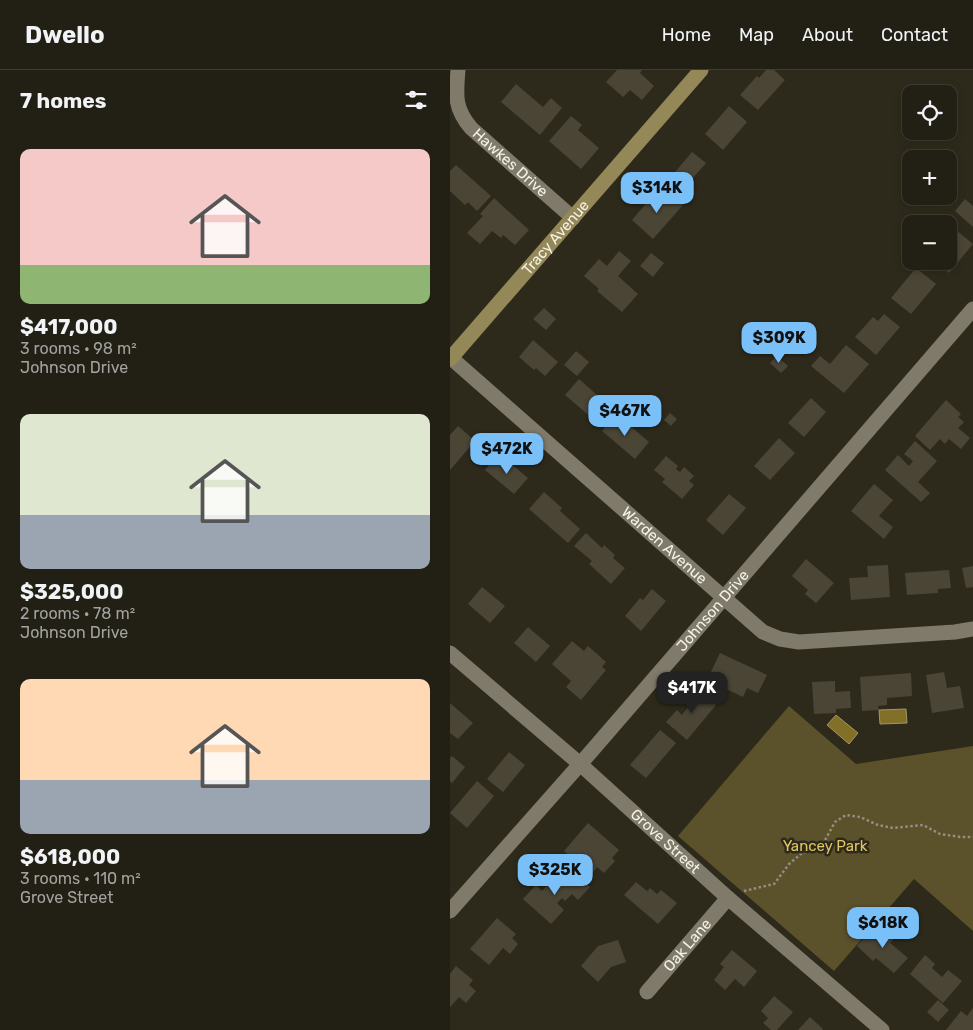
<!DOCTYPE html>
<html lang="en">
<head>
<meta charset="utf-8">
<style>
	body { margin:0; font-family:Rubik,sans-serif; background:#2e2d22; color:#f1f3f6; height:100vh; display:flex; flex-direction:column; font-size:19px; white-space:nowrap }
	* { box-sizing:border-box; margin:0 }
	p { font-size:16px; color:#a2a3a0 }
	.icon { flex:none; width:28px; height:28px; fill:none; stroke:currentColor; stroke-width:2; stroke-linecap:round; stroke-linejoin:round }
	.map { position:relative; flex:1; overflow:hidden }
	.panel { display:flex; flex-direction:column; background:#222014; width:450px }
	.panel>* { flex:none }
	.controls { position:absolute; left:452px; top:15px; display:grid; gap:10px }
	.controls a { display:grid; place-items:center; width:55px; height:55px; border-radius:10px; background:#222014; box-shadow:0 2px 8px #0003,0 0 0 1px #3f3e34; font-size:25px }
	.price { position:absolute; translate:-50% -42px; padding:0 11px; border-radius:10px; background:#79bff8; color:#111; font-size:16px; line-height:32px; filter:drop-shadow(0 1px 2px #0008) }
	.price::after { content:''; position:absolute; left:50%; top:30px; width:15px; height:11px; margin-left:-8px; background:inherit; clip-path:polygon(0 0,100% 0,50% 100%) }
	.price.active { background:#222; color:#fff }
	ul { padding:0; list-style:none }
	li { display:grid; align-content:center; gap:10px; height:265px; padding:0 20px }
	li span { display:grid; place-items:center; height:155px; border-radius:10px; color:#555 }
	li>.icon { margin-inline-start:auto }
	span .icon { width:90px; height:90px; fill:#fffc; stroke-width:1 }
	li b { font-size:21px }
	h2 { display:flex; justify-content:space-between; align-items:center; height:60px; padding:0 20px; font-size:21px }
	header { display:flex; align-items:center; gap:30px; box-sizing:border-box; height:70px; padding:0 25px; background:#222014; border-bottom:1px solid #3f3e34 }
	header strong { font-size:24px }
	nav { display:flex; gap:28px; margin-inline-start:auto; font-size:18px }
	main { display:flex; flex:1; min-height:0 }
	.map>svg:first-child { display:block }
	.green { fill:#5b512b }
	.water { fill:#826f28; stroke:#a49662 }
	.building { fill:#4a4535 }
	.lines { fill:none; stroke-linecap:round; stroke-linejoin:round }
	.path { stroke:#928f83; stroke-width:2.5; stroke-dasharray:2.5 2.5; stroke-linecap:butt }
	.street { stroke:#7f7a69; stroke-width:15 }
	.secondary { stroke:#958858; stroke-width:15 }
	.labels { text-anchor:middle; stroke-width:5; stroke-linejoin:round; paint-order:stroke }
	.street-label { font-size:15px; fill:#f4f2e8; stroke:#2e2a1b }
	.park-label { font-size:15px; fill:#e1c663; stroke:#2e2a1b }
</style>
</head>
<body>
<header>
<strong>Dwello</strong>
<nav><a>Home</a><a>Map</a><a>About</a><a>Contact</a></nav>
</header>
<main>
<section class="panel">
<h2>7 homes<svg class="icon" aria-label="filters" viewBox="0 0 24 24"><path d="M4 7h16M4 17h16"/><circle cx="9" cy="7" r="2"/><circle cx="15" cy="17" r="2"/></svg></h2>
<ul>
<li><span style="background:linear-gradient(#f6c9c9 75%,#8fb573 0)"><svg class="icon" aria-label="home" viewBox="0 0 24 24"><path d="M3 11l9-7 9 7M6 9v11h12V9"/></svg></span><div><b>$417,000</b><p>3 rooms · 98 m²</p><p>Johnson Drive</p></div></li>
<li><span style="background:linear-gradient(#dfe7d0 65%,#9aa5b1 0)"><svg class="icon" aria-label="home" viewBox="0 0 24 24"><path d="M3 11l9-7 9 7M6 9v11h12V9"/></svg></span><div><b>$325,000</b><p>2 rooms · 78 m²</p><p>Johnson Drive</p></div></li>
<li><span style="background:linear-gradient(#ffd9b3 65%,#9aa5b1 0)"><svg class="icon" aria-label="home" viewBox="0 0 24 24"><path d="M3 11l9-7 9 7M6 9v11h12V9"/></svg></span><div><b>$618,000</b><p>3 rooms · 110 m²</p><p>Grove Street</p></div></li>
</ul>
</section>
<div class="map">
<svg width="523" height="960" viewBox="0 0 523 960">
	<rect width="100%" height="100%" fill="#2e2a1b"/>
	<!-- green -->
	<path class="green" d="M 339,636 L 406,694 L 523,676 L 523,861 L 464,809 L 384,901 L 228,766 Z"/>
	<!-- water -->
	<g class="water">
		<path d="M 456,639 L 457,653 L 430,654 L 429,640 Z"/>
		<path d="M 386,645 L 408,663 L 399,674 L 377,655 Z"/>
	</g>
	<!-- building -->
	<g class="building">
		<path d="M 167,0 L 192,0 L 190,3 L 204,16 L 192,30 L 180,20 L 173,27 L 156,12 Z"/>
		<path d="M 316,0 L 324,0 L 335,10 L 308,40 L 290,25 L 307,6 L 309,8 Z"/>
		<path d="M 66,14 L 93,37 L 101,28 L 112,38 L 90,65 L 51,32 Z"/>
		<path d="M 279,36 L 297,52 L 273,80 L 255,64 Z"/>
		<path d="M 121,46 L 132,55 L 128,60 L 149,78 L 131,99 L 99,71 Z"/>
		<path d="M 242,82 L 256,93 L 233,119 L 220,108 Z"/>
		<path d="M 6,95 L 41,126 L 27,141 L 18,132 L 15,135 L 0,121 L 0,101 Z"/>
		<path d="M 215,120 L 233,135 L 203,169 L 182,150 L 199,130 L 204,134 Z"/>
		<path d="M 44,128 L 79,160 L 65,175 L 53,165 L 51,168 L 42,161 L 30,174 L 17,163 L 33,146 L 30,144 Z"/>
		<path d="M 515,129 L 523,136 L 523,157 L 505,141 Z"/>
		<path d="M 506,160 L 523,174 L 499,203 L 485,191 L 499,191 L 499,170 Z"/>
		<path d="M 169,181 L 181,191 L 168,206 L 188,224 L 172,242 L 147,221 L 149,219 L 134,206 L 149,189 L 157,196 Z"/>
		<path d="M 201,183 L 214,193 L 203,207 L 190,196 Z"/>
		<path d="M 466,198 L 486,214 L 461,244 L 441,228 Z"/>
		<path d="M 94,238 L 106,249 L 96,260 L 83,249 Z"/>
		<path d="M 434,244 L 450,257 L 426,285 L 405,267 L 423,247 L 428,251 Z"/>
		<path d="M 83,270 L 108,292 L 95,306 L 86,298 L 84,300 L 69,287 Z"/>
		<path d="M 396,275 L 419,294 L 394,323 L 361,296 L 370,286 L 380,294 Z"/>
		<path d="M 126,281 L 139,292 L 127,306 L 114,295 Z"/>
		<path d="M 327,286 L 338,296 L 331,303 L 320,293 Z"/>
		<path d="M 129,309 L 156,333 L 143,349 L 115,325 Z"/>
		<path d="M 361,328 L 376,342 L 354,367 L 338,353 Z"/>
		<path d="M 496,330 L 511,344 L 508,347 L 514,352 L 508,358 L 520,368 L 511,379 L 499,369 L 495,374 L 490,369 L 480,380 L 465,366 Z"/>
		<path d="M 220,343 L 227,349 L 221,356 L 214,350 Z"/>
		<path d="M 166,344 L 199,372 L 185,389 L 152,361 Z"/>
		<path d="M 8,356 L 25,371 L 0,400 L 0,365 Z"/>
		<path d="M 329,368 L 345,383 L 320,410 L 304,396 Z"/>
		<path d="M 465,371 L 487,391 L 468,412 L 480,423 L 471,432 L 435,400 L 448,385 L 459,396 L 463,391 L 454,384 Z"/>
		<path d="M 46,386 L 57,395 L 60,393 L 78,408 L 64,424 L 35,400 Z"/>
		<path d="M 216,386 L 228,396 L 226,399 L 230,402 L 234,397 L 244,406 L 239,411 L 244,415 L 232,429 L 212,412 L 215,409 L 204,400 Z"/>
		<path d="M 424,414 L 443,430 L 429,446 L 443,457 L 434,469 L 401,441 Z"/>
		<path d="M 94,422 L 112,438 L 110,441 L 130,459 L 118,473 L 79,439 Z"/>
		<path d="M 279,424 L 296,438 L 273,465 L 256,450 Z"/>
		<path d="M 136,463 L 152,478 L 154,475 L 165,485 L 163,488 L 175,498 L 161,514 L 139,494 L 142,491 L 124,476 Z"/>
		<path d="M 356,489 L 384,513 L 366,533 L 355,524 L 358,520 L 342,506 Z"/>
		<path d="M 438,495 L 440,527 L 401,530 L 399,508 L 418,507 L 417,496 Z"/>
		<path d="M 523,496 L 523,517 L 516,518 L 512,498 Z"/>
		<path d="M 499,500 L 501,518 L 488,519 L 488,523 L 457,525 L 455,503 Z"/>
		<path d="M 32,517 L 55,536 L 40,553 L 18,534 Z"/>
		<path d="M 202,519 L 216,531 L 191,561 L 175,546 L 190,528 L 193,530 Z"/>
		<path d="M 78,557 L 100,576 L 86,592 L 64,573 Z"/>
		<path d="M 122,571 L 134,581 L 138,576 L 156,592 L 152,597 L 156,600 L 131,630 L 116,617 L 121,611 L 102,594 Z"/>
		<path d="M 270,583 L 317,605 L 308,623 L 297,618 L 293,627 L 257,610 Z"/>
		<path d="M 494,602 L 497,618 L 510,616 L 514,638 L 482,643 L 476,605 Z"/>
		<path d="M 461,603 L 462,626 L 437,628 L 437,635 L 428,636 L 429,640 L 412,641 L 410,607 Z"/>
		<path d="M 385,611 L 385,622 L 400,621 L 401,638 L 386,639 L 386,643 L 364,644 L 362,612 Z"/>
		<path d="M 245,618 L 266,635 L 237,670 L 216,652 L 227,640 L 232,645 L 239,636 L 234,632 Z"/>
		<path d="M 0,633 L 23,653 L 8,669 L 0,663 Z"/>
		<path d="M 210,660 L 226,673 L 196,708 L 180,695 Z"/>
		<path d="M 59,682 L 75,695 L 53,722 L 37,709 Z"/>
		<path d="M 2,686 L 15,697 L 2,713 L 0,711 L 0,688 Z"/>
		<path d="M 27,711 L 44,726 L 17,758 L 0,743 Z"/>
		<path d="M 138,753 L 169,780 L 162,788 L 165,791 L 154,803 L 147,797 L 141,805 L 114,781 Z"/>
		<path d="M 123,802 L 140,817 L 128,830 L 122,824 L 115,831 L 112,828 L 107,833 L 114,840 L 101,854 L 73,829 L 86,815 L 92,821 L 107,804 L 114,811 Z"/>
		<path d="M 186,812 L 197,821 L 200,818 L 207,824 L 211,820 L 227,833 L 208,854 L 174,825 Z"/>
		<path d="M 47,848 L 66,864 L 62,868 L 68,874 L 60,884 L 53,878 L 39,895 L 20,879 Z"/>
		<path d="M 436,855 L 447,865 L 440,873 L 458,888 L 444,903 L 426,888 L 423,891 L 407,876 L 419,862 L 426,868 Z"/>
		<path d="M 168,870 L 176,892 L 161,897 L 148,912 L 131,896 L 148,876 Z"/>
		<path d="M 282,880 L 307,901 L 294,917 L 285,909 L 275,920 L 264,910 L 274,897 L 270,894 Z"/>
		<path d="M 475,885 L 485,894 L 482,898 L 492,907 L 498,900 L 512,911 L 493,933 L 460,904 Z"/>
		<path d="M 6,896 L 23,910 L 19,915 L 26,921 L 16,933 L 9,927 L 0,937 L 0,904 Z"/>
		<path d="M 324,926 L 343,942 L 327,960 L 321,960 L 313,953 L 318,948 L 311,941 Z"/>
		<path d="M 488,930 L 499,940 L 488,952 L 477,942 Z"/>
		<path d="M 523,938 L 523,960 L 496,960 L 511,941 L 517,946 Z"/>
		<path d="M 360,947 L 373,959 L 372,960 L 348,960 Z"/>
	</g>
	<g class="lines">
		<!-- path -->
		<path class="path" d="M 294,821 L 324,814 L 339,794 L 351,784 L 363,780 L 374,772 L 385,752 L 396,745 L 410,747 L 428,755 L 443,758 L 473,755 L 490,764 L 511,767 L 523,767"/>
		<!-- street -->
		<g class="street">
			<path id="s1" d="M 8,0 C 6,25 4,38 21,58 L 123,148"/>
			<path id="s2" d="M 1,288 L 313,562 L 330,569 L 349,572 L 505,562 L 523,559"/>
			<path id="s3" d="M 0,583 L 130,694 L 278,828 L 432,960"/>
			<path id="s4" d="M 0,841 L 139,684 L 523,239"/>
			<path id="s5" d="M 197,922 L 278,828"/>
		</g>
		<!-- secondary -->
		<path class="secondary" id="s6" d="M 0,289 L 251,0"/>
	</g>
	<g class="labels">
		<!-- street labels -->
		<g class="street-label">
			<text dy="5" stroke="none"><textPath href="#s1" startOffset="114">Hawkes Drive</textPath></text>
			<text dy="5" stroke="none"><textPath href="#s6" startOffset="161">Tracy Avenue</textPath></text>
			<text dy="5" stroke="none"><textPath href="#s2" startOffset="284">Warden Avenue</textPath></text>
			<text dy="5" stroke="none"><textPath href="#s4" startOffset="399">Johnson Drive</textPath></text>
			<text dy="5" stroke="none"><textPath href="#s3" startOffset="286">Grove Street</textPath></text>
			<text dy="5" stroke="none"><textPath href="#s5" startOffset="62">Oak Lane</textPath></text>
		</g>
		<!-- park labels -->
		<g class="park-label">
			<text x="375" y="781">Yancey Park</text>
		</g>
	</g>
</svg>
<div class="controls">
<a><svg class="icon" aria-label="locate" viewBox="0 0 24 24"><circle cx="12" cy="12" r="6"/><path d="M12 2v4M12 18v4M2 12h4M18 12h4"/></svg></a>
<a>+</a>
<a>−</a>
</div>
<b class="price" style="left:207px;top:144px">$314K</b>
<b class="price" style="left:329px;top:294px">$309K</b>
<b class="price" style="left:175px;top:367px">$467K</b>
<b class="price" style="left:57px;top:405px">$472K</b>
<b class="price active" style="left:242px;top:644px">$417K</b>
<b class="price" style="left:105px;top:826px">$325K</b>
<b class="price" style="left:433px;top:879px">$618K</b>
</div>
</main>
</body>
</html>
